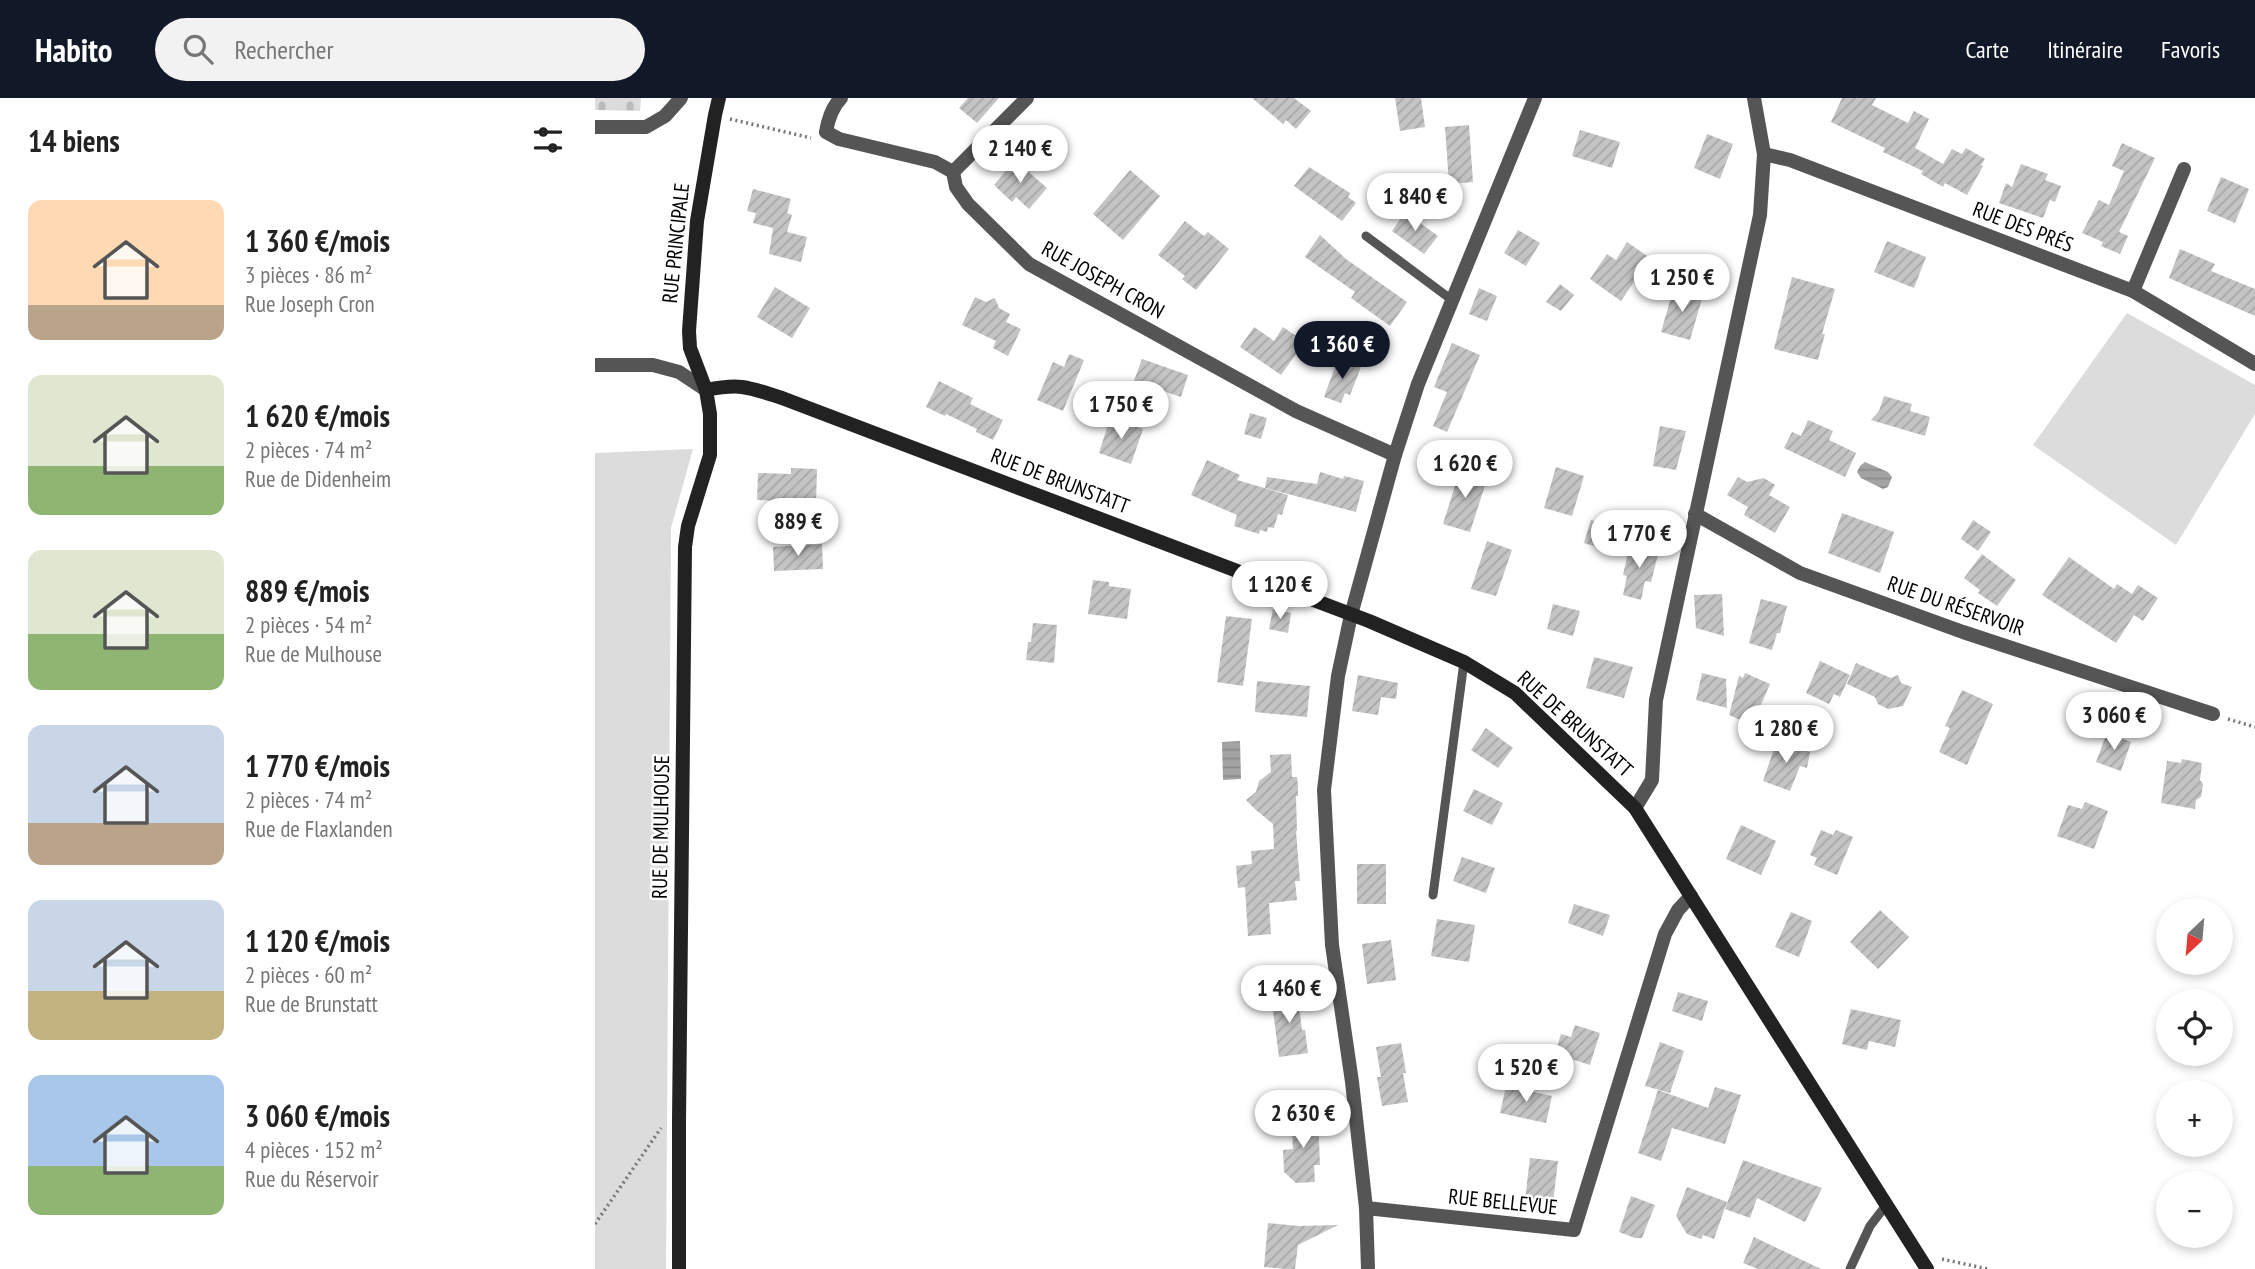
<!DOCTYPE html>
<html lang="fr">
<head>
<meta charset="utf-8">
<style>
	body { margin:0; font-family:"PT Sans Narrow",sans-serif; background:#f2f2f2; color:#222; height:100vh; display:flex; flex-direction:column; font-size:26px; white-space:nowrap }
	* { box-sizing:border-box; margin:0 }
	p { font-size:23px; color:#767676 }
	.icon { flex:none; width:38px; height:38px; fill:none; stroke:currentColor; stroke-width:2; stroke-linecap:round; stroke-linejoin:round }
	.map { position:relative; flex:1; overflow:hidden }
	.sheet { display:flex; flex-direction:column; background:#fff; width:595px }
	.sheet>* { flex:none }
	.needle { width:46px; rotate:206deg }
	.controls { position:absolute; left:1561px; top:800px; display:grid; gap:14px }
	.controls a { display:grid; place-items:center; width:77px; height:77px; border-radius:50%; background:#fff; box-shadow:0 4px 10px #0003; font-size:35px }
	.price { position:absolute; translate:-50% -60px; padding:0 16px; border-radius:24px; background:#fff; color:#222; font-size:23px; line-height:46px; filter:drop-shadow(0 2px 4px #0008) }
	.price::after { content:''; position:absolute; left:50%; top:42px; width:21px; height:16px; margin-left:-10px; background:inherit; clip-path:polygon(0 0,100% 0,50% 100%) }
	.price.active { background:#111827; color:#fff }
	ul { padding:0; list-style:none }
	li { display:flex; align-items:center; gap:21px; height:175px; padding:0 28px }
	li span { display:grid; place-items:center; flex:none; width:196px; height:140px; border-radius:14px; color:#555 }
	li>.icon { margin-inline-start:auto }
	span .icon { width:84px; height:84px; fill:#fffc; stroke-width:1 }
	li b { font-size:30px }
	h2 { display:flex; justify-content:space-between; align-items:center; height:84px; padding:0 28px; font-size:30px }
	header { display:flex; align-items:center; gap:42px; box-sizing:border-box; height:98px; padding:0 35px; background:#111827; color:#fff }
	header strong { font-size:33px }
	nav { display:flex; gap:38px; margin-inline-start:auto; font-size:24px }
	.search { width:490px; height:63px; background:#f2f2f2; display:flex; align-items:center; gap:18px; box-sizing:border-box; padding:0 24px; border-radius:38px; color:#767676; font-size:26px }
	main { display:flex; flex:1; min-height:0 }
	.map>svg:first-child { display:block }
	.green { fill:#dcdcdc }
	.cemetery { fill:url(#cemetery-stones) }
	.water { fill:url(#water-rules) }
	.building { fill:url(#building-hatch) }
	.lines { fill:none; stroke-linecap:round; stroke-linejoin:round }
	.path { stroke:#777; stroke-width:3.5; stroke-dasharray:2 3.5; stroke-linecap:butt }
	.lane { stroke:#555; stroke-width:9 }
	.street { stroke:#555; stroke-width:14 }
	.secondary { stroke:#222; stroke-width:14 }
	.labels { text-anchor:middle; stroke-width:5; stroke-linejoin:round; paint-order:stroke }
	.street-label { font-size:21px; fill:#000; stroke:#fff }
</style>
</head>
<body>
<header>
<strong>Habito</strong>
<div class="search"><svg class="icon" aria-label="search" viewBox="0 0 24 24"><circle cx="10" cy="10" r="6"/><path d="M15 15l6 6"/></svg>Rechercher</div>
<nav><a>Carte</a><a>Itinéraire</a><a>Favoris</a></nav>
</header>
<main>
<section class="sheet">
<h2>14 biens<svg class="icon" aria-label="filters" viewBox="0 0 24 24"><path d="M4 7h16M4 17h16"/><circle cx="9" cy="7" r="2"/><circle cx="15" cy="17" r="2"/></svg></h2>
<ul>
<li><span style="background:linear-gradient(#ffd9b3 75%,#b9a48a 0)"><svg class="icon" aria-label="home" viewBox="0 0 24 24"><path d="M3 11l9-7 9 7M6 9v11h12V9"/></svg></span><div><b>1 360 €/mois</b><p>3 pièces · 86 m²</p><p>Rue Joseph Cron</p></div></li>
<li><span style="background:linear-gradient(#dfe7d0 65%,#8fb573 0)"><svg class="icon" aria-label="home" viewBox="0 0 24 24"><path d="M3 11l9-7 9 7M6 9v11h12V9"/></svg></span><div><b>1 620 €/mois</b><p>2 pièces · 74 m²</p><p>Rue de Didenheim</p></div></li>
<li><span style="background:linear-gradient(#dfe7d0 60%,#8fb573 0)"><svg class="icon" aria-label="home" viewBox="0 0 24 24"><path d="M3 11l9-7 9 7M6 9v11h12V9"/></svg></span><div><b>889 €/mois</b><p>2 pièces · 54 m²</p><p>Rue de Mulhouse</p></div></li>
<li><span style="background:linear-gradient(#c9d6e8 70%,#b9a48a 0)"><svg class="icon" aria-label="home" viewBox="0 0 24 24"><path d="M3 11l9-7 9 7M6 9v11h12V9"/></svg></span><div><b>1 770 €/mois</b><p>2 pièces · 74 m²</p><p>Rue de Flaxlanden</p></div></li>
<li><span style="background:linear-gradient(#c9d6e8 65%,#c2b280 0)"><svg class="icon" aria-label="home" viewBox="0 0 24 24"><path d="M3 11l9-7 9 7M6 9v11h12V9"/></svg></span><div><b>1 120 €/mois</b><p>2 pièces · 60 m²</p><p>Rue de Brunstatt</p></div></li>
<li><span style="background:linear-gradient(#a9c7e8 65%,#8fb573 0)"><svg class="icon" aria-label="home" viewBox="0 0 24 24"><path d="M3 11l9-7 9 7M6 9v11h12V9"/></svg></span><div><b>3 060 €/mois</b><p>4 pièces · 152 m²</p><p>Rue du Réservoir</p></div></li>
</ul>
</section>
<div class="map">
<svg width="1660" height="1171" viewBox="0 0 1660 1171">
	<defs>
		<pattern id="cemetery-stones" width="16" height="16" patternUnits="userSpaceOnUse" patternTransform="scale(1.75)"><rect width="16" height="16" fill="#dcdcdc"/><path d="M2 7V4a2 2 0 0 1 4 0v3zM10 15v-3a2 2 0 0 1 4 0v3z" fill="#bbb"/></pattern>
		<pattern id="water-rules" width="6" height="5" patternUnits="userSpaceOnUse" patternTransform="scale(1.75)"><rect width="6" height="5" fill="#a3a3a3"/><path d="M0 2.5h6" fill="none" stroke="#8b8b8b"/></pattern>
		<pattern id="building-hatch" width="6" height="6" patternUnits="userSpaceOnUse" patternTransform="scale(1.75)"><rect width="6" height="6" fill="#c4c4c4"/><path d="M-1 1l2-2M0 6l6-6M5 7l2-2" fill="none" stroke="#a7a7a7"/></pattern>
	</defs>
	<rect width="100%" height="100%" fill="#fff"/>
	<!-- green -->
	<g class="green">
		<path d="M 1532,215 L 1660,287 L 1660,316 L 1581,447 L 1438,347 Z"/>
		<path d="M 98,351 L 76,430 L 71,1171 L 0,1171 L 0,355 Z"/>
	</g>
	<!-- cemetery -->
	<path class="cemetery" d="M 0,0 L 46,0 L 45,13 L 0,12 Z"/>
	<!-- water -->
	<g class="water">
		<path d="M 1270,364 L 1293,374 L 1297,379 L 1293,389 L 1288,391 L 1266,380 L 1262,374 L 1265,368 Z"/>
		<path d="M 645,643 L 646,681 L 628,682 L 627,644 Z"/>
	</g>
	<!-- building -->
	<g class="building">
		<path d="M 373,0 L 404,0 L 382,25 L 364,10 Z"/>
		<path d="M 657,0 L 699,0 L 716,13 L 701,31 L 691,22 L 688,26 Z"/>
		<path d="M 800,0 L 826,0 L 830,29 L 805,33 Z"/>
		<path d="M 1247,0 L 1281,0 L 1277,7 L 1313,25 L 1319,13 L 1334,21 L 1320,50 L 1348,66 L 1357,51 L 1367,56 L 1371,50 L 1390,61 L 1386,67 L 1388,68 L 1372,97 L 1350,85 L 1348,89 L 1326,76 L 1328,73 L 1288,54 L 1290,50 L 1236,24 Z"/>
		<path d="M 874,27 L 878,84 L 854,86 L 850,29 Z"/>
		<path d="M 985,32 L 1025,44 L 1017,70 L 977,58 Z"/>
		<path d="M 1112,36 L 1138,46 L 1125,81 L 1099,70 Z"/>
		<path d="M 1527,45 L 1560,60 L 1524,134 L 1533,138 L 1525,156 L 1506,148 L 1508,144 L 1487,135 L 1504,102 L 1514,107 L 1529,73 L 1517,68 Z"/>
		<path d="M 420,62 L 452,90 L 434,111 L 421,99 L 417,104 L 399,87 Z"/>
		<path d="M 1426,66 L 1453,76 L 1450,82 L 1466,88 L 1460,104 L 1455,102 L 1448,120 L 1404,105 L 1411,85 L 1417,89 Z"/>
		<path d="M 714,69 L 755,95 L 753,99 L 761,105 L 747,123 L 699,88 Z"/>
		<path d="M 535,72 L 565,98 L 528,142 L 498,116 Z"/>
		<path d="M 1626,79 L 1654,91 L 1640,125 L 1612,113 Z"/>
		<path d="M 158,91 L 196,101 L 192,115 L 197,117 L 192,134 L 212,139 L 206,164 L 174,156 L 178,130 L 158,125 L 161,115 L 152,113 Z"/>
		<path d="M 810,114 L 843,138 L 829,156 L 797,133 Z"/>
		<path d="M 590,123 L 609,138 L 613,134 L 634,151 L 601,192 L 587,181 L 590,178 L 563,157 Z"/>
		<path d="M 923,132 L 945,145 L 931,168 L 909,155 Z"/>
		<path d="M 725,137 L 751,161 L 812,204 L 795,228 L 756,200 L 760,194 L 710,159 Z"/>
		<path d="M 1292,143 L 1331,159 L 1319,190 L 1279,174 Z"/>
		<path d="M 1032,144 L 1055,160 L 1026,203 L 995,181 L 1012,156 L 1021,162 Z"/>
		<path d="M 1585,151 L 1620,166 L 1616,173 L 1660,191 L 1660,218 L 1574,180 Z"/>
		<path d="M 1197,179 L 1240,191 L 1227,236 L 1230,236 L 1223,262 L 1179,251 Z"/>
		<path d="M 965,186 L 979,197 L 966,213 L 951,204 Z"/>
		<path d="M 180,189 L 215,210 L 197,240 L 162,219 Z"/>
		<path d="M 1079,189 L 1108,197 L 1095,242 L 1066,234 Z"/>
		<path d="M 884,190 L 902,198 L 892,223 L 874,216 Z"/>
		<path d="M 380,199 L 391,204 L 400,200 L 404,210 L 415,216 L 411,224 L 426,231 L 413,258 L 398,250 L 401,243 L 367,227 Z"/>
		<path d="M 659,229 L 679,243 L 688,229 L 710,244 L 686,277 L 645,249 Z"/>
		<path d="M 857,245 L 885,257 L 852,334 L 838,328 L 852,294 L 839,289 Z"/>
		<path d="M 474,256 L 489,262 L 468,313 L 442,302 L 458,264 L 469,269 Z"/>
		<path d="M 547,261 L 593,277 L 586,299 L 539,283 Z"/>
		<path d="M 743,261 L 766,269 L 755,297 L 750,295 L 746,305 L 729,299 Z"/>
		<path d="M 344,283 L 378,300 L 375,306 L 408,322 L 398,342 L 381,334 L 382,331 L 351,316 L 350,318 L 331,309 Z"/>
		<path d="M 1289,298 L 1317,306 L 1315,313 L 1335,319 L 1330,338 L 1276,322 L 1284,313 Z"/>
		<path d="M 655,315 L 672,320 L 666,341 L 649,336 Z"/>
		<path d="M 515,320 L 548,331 L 536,366 L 504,355 Z"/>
		<path d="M 1213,322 L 1238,333 L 1234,342 L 1261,355 L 1250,379 L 1189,350 L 1197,334 L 1206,338 Z"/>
		<path d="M 1065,328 L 1091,333 L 1081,372 L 1058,368 Z"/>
		<path d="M 612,362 L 645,377 L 642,382 L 693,397 L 687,417 L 683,416 L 679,430 L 673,429 L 672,434 L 665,432 L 664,436 L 639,428 L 642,417 L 596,397 Z"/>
		<path d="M 866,369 L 893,378 L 875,434 L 848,426 Z"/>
		<path d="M 961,369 L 989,378 L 977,418 L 949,410 Z"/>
		<path d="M 196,370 L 222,371 L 221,405 L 162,402 L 163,375 L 196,376 Z"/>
		<path d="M 725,374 L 748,381 L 749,378 L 769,383 L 761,414 L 670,390 L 672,379 L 722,386 Z"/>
		<path d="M 1143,379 L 1152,384 L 1169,380 L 1180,387 L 1174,397 L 1195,409 L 1180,435 L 1149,417 L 1153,409 L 1132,397 Z"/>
		<path d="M 1247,415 L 1299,434 L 1285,475 L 1233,455 Z"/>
		<path d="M 996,422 L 1022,429 L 1016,453 L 989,445 Z"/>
		<path d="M 1378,422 L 1396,434 L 1383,453 L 1366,441 Z"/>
		<path d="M 892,443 L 917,452 L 901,498 L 876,491 Z"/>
		<path d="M 227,446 L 228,471 L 179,473 L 178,449 Z"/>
		<path d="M 1035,446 L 1064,453 L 1056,484 L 1050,483 L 1046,502 L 1028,497 L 1032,478 L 1028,477 Z"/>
		<path d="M 1387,456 L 1421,482 L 1402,508 L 1383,495 L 1385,492 L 1369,480 Z"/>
		<path d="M 1474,459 L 1519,491 L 1522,486 L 1537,496 L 1543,487 L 1563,500 L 1548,523 L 1539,517 L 1521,545 L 1447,497 Z"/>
		<path d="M 498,482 L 514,484 L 514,488 L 536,491 L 532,521 L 493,516 Z"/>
		<path d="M 1127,496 L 1129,538 L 1101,530 L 1099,497 Z"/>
		<path d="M 1166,501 L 1192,508 L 1185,535 L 1182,535 L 1177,552 L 1154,545 Z"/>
		<path d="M 958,506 L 985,513 L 978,538 L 952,531 Z"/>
		<path d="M 678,511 L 696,515 L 693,535 L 674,531 Z"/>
		<path d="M 631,518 L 657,521 L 648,588 L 622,584 Z"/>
		<path d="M 438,525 L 462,527 L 459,565 L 431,562 L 433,544 L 436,544 Z"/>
		<path d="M 999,559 L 1038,569 L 1029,600 L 991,590 Z"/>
		<path d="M 1225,563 L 1255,577 L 1245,599 L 1239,596 L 1234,606 L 1211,595 Z"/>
		<path d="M 1261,565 L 1296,580 L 1303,577 L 1306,585 L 1317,589 L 1308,608 L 1293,611 L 1283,606 L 1280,599 L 1252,586 Z"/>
		<path d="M 1107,575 L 1131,581 L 1132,610 L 1101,602 Z"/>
		<path d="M 1150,575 L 1175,586 L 1157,627 L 1134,617 L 1144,578 L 1148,580 Z"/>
		<path d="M 763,577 L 803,585 L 801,601 L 786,599 L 783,617 L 757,613 Z"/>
		<path d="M 662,583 L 715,588 L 712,619 L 660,614 Z"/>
		<path d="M 1367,592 L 1398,606 L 1372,667 L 1344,654 L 1355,630 L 1350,628 Z"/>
		<path d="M 891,630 L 918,650 L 903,670 L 876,652 Z"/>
		<path d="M 1512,635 L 1536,644 L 1526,673 L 1501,664 Z"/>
		<path d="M 1182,642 L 1215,654 L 1212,670 L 1205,668 L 1195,693 L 1168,683 Z"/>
		<path d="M 696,656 L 697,679 L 702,679 L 703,688 L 703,698 L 701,698 L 702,733 L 701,733 L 705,783 L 700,783 L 702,802 L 674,805 L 676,836 L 653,838 L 650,789 L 643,790 L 641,768 L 657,766 L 656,753 L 679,751 L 678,726 L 661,712 L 651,702 L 661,694 L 664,683 L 676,674 L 675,657 Z"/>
		<path d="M 1587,661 L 1607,665 L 1605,682 L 1608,686 L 1606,699 L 1601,702 L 1600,711 L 1566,705 L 1572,663 L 1586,665 Z"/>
		<path d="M 879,691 L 908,705 L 897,727 L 868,713 Z"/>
		<path d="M 1490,704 L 1513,713 L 1499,751 L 1462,738 L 1473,707 L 1487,711 Z"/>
		<path d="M 1146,727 L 1181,743 L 1166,777 L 1131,761 Z"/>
		<path d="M 1226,732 L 1238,737 L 1241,732 L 1258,739 L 1242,777 L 1219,767 L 1222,760 L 1215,757 Z"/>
		<path d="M 867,759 L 900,770 L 891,795 L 858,783 Z"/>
		<rect x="762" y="766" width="29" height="40"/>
		<path d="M 979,806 L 1015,817 L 1008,838 L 973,825 Z"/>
		<path d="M 1285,812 L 1314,839 L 1283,871 L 1255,844 Z"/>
		<path d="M 1196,814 L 1217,823 L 1204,859 L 1180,849 Z"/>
		<path d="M 842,821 L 880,827 L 874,864 L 836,858 Z"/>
		<path d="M 796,842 L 801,882 L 772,886 L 767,846 Z"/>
		<path d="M 702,893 L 707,932 L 710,932 L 713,955 L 684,959 L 676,897 Z"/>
		<path d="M 1083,894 L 1113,903 L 1107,923 L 1077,913 Z"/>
		<path d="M 1256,911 L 1306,922 L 1300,949 L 1274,943 L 1272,952 L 1247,946 Z"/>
		<path d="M 980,927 L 1005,935 L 995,967 L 970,959 L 971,955 L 961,952 L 966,936 L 976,939 Z"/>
		<path d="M 1065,944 L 1089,953 L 1075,995 L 1050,988 Z"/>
		<path d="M 806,945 L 811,975 L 808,975 L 813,1004 L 787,1008 L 782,979 L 786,979 L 781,949 Z"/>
		<path d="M 911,988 L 957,998 L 951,1025 L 905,1015 Z"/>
		<path d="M 1120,989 L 1146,997 L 1130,1046 L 1077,1030 L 1066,1063 L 1043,1055 L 1063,992 L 1113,1010 Z"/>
		<path d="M 723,1018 L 725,1067 L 719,1067 L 720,1084 L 701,1085 L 689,1074 L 688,1052 L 698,1051 L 696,1020 Z"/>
		<path d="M 935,1060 L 963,1063 L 958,1105 L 930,1102 Z"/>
		<path d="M 1148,1062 L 1227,1090 L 1210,1124 L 1162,1100 L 1155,1120 L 1130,1111 Z"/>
		<path d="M 1092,1089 L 1132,1104 L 1119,1141 L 1108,1137 L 1106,1141 L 1092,1136 L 1081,1118 Z"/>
		<path d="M 1036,1098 L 1060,1107 L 1047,1140 L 1040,1140 L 1024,1134 Z"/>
		<path d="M 673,1125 L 704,1128 L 743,1127 L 703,1147 L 700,1171 L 691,1171 L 669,1169 Z"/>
		<path d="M 1159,1139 L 1226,1171 L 1163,1171 L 1148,1165 Z"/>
	</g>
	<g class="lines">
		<!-- path -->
		<g class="path">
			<path d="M 135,21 L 216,40"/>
			<path d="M 1633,621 L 1660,629"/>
			<path d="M 0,1126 L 66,1030"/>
			<path d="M 1347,1161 L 1393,1171"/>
		</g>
		<!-- lane -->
		<g class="lane">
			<path d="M 771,138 L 857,202"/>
			<path d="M 838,797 L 869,564"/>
			<path d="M 1255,1171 L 1275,1128 L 1292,1106"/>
		</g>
		<!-- street -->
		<g class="street">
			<path d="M 246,0 C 237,9 233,22 231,34 L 244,41 L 340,64 L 358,74 L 361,89 L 373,106 L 434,166 L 701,313 L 800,357"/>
			<path d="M 0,29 L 51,29 L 70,18 L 86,0"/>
			<path d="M 1169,56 L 1195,62 L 1538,193 L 1660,266"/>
			<path d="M 358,74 L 432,0"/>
			<path d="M 1538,193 L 1589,71"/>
			<path d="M 0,267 L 58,267 L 84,274 L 111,292"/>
			<path d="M 1100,416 L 1205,475 L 1368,534 L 1618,616"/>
			<path d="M 1040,710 L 1057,682 L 1061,602 L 1165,117 L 1169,56 L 1159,0"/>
			<path d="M 771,1110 L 979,1132 L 1070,836 L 1083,812 L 1096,798"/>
			<path d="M 773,1171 L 771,1110 L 757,984 L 737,847 L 729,692 L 743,578 L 756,517 L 800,357 L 823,286 L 940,0"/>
		</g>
		<!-- secondary -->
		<g class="secondary">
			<path d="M 111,292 C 146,285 153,289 187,300 L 774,523 L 869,564 L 920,595 L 1040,710 L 1332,1171"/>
			<path d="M 84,1171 L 84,1023 L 90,449 L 93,428 L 115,357 L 115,316 L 111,292 L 95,250 L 94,233 L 102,123 L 120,17 L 124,0"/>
		</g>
	</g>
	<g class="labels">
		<!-- street labels -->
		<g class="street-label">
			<text transform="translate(1428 129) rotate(21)" y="7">RUE DES PRÉS</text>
			<text transform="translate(81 145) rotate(-84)" y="7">RUE PRINCIPALE</text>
			<text transform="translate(508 182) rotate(29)" y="7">RUE JOSEPH CRON</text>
			<text transform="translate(465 383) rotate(21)" y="7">RUE DE BRUNSTATT</text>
			<text transform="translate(1361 508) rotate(19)" y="7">RUE DU RÉSERVOIR</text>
			<text transform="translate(980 626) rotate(42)" y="7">RUE DE BRUNSTATT</text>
			<text transform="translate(66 729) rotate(-89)" y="7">RUE DE MULHOUSE</text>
			<text transform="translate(908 1104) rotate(6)" y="7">RUE BELLEVUE</text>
		</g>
	</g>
</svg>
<div class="controls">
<a><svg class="needle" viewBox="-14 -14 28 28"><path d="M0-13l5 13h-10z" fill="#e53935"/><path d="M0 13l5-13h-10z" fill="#767676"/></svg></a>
<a><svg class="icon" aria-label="locate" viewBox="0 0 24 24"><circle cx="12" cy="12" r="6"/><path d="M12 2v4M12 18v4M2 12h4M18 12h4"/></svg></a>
<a>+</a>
<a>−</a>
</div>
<b class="price" style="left:425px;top:87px">2 140 €</b>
<b class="price" style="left:820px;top:135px">1 840 €</b>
<b class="price" style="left:1087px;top:216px">1 250 €</b>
<b class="price active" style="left:747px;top:283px">1 360 €</b>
<b class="price" style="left:526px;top:343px">1 750 €</b>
<b class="price" style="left:870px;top:402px">1 620 €</b>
<b class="price" style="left:203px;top:460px">889 €</b>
<b class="price" style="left:1044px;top:472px">1 770 €</b>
<b class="price" style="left:685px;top:523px">1 120 €</b>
<b class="price" style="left:1519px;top:654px">3 060 €</b>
<b class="price" style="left:1191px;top:667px">1 280 €</b>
<b class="price" style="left:694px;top:927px">1 460 €</b>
<b class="price" style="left:931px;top:1006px">1 520 €</b>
<b class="price" style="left:708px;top:1052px">2 630 €</b>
</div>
</main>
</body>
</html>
